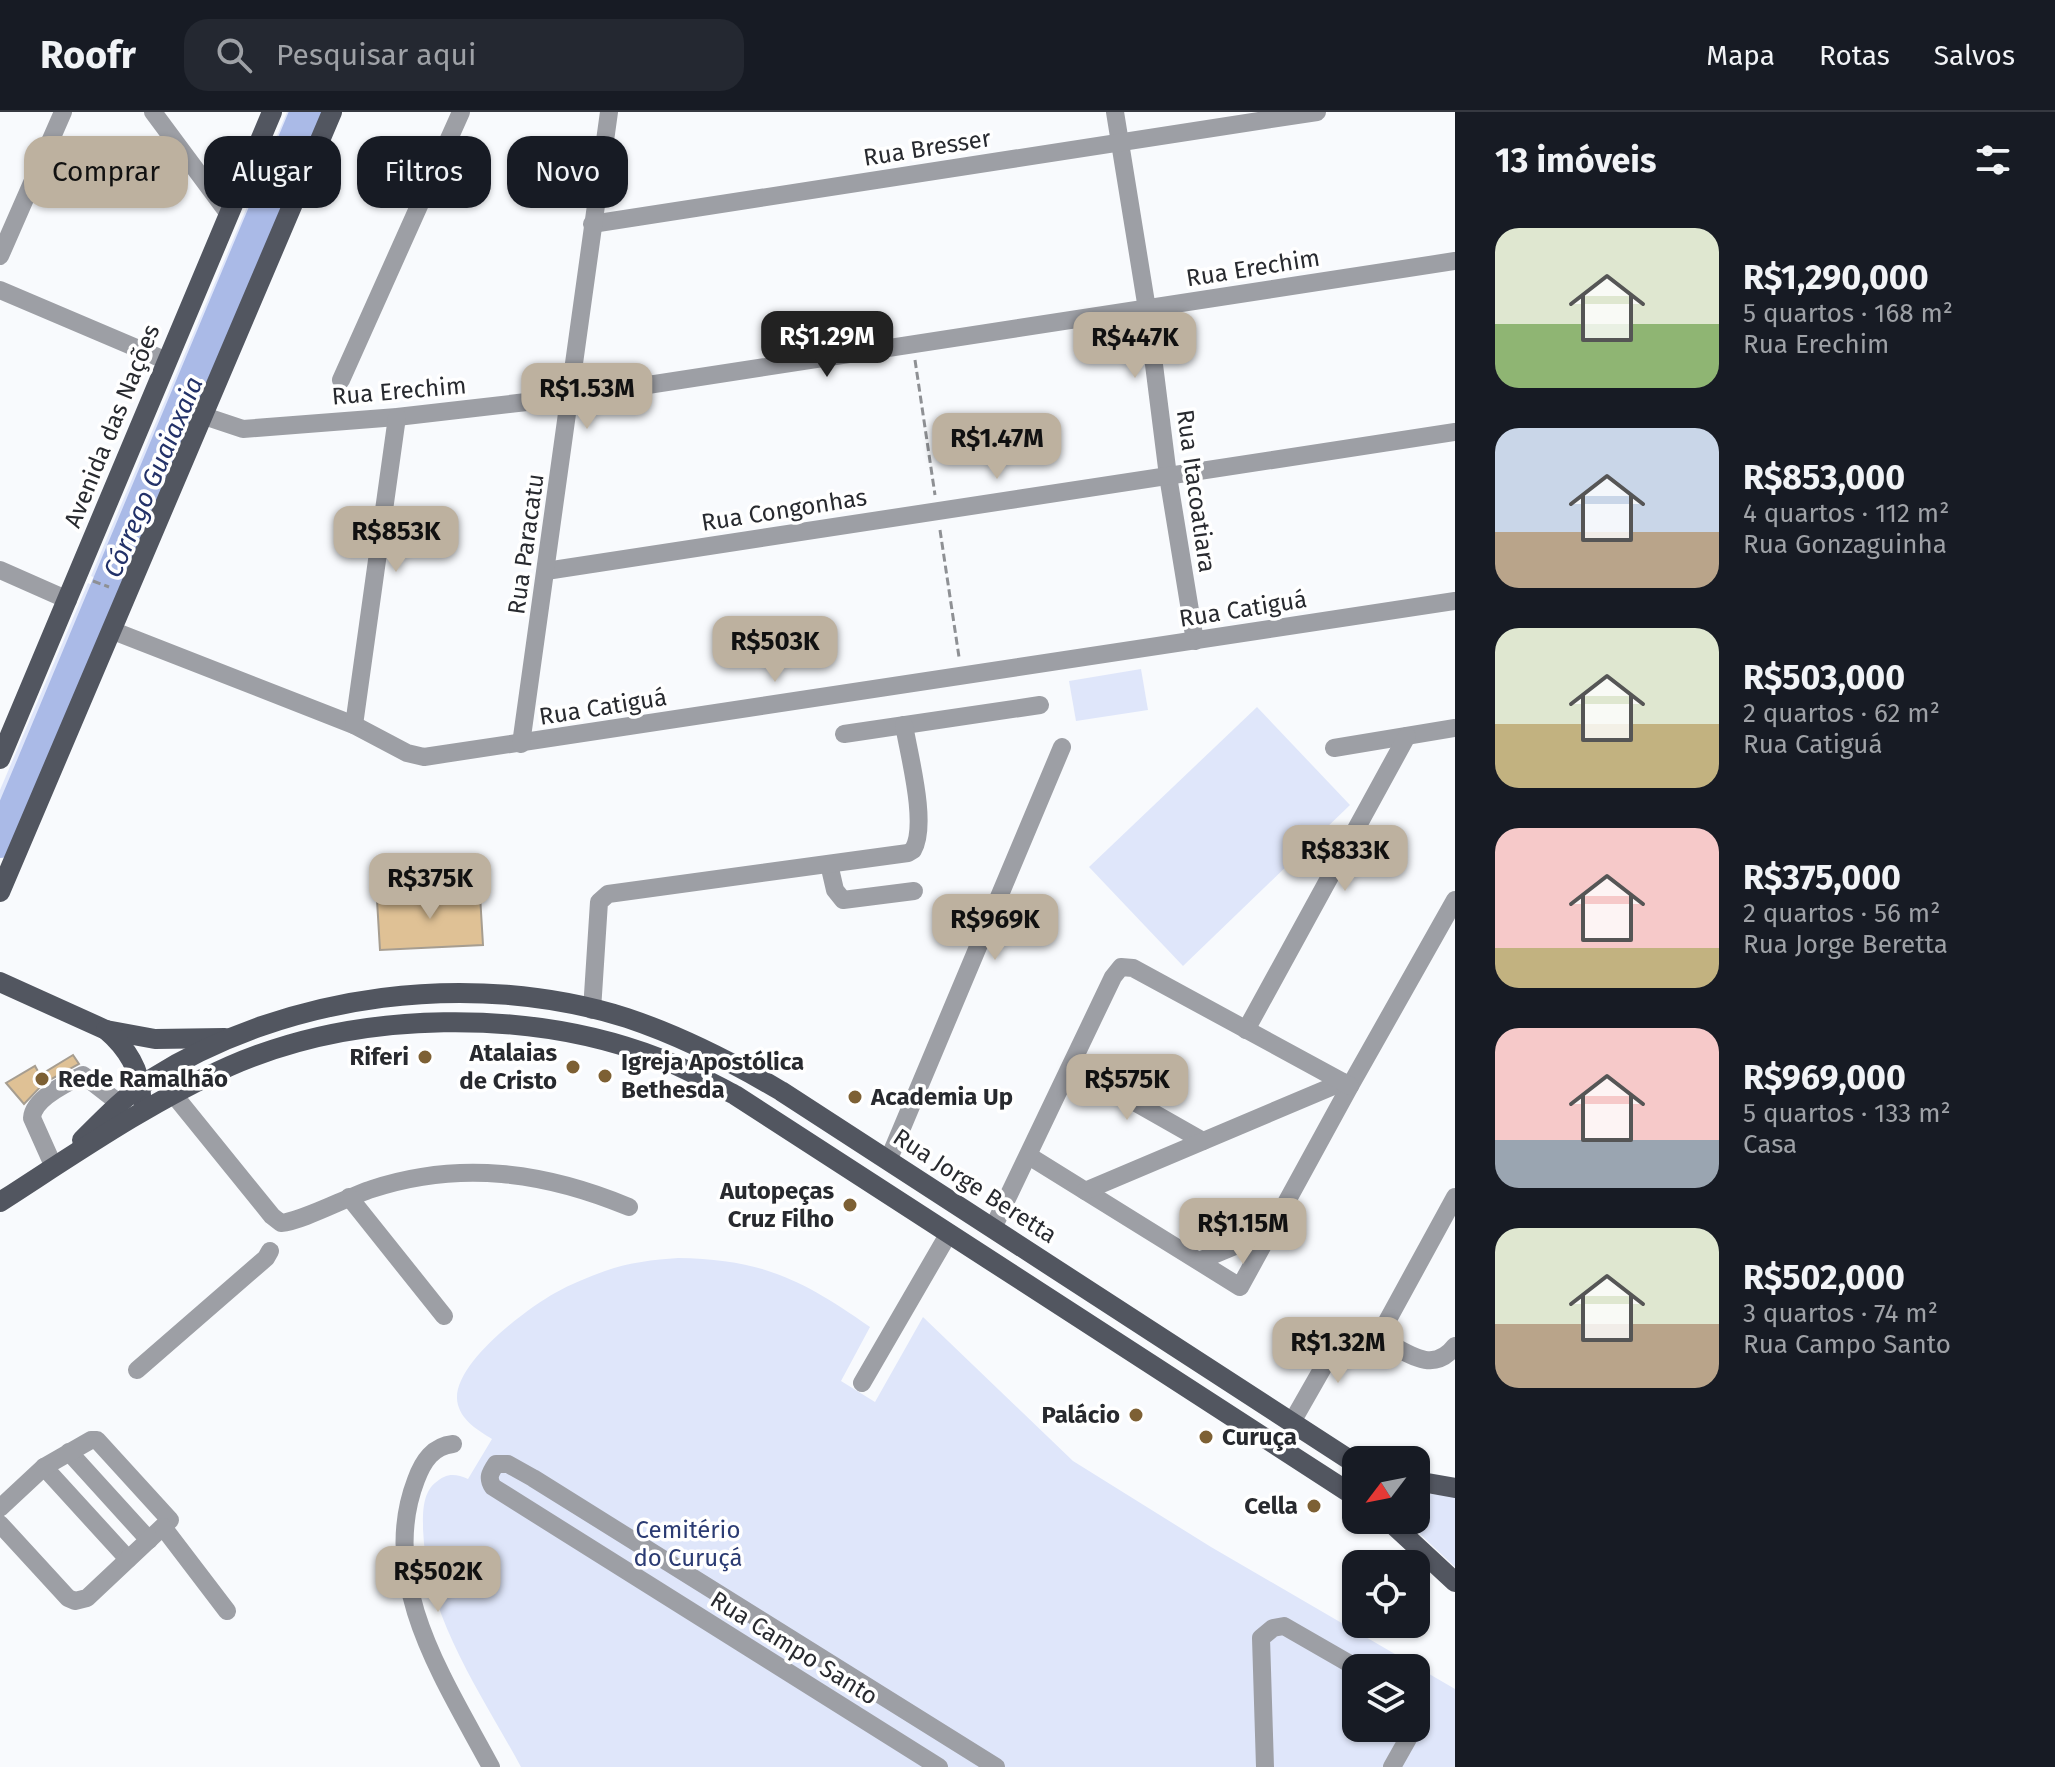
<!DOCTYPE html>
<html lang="pt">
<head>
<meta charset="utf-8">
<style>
	body { margin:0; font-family:"Fira Sans",sans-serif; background:#242831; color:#f1f3f6; height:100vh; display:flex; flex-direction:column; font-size:30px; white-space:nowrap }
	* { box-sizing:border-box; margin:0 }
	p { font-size:26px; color:#9ea1a6 }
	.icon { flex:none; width:44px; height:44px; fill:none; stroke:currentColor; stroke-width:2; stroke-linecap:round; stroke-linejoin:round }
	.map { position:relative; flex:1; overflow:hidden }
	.sheet { display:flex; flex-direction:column; background:#171b24; width:600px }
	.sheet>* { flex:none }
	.top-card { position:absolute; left:24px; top:24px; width:760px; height:72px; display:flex; gap:16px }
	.needle { width:52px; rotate:238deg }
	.controls { position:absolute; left:1342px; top:1334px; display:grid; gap:16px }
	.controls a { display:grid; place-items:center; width:88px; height:88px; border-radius:16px; background:#171b24; box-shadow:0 2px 6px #0004; font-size:40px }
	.price { position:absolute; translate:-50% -68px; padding:0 18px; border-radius:16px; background:#bdb19f; color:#111; font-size:26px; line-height:52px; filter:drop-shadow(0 2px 4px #0008) }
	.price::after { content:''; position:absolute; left:50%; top:48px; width:24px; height:18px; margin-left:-12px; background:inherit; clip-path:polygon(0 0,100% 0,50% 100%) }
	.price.active { background:#222; color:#fff }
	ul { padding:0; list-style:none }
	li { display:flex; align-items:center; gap:24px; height:200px; padding:0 40px }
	li span { display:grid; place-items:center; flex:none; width:224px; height:160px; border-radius:24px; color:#555 }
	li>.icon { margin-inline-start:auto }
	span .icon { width:96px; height:96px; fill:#fffc; stroke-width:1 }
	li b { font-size:34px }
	h2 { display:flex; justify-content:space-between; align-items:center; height:96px; padding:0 40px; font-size:34px }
	.chip { padding:0 28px; border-radius:24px; background:#171b24; box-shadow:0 2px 6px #0004; font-size:28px; line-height:72px }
	.chip.active { background:#bdb19f; color:#111 }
	header { display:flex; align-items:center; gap:48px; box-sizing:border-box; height:112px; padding:0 40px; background:#171b24; border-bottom:2px solid #363941 }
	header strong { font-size:38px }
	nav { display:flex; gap:44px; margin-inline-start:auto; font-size:28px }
	.search { width:560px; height:72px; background:#242831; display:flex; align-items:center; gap:20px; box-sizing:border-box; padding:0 28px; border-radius:24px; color:#9ea1a6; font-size:30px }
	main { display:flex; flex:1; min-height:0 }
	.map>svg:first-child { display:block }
	.green { fill:#dfe6fa; fill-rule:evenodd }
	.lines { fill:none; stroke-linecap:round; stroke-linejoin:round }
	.river { stroke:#aabae7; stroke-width:32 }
	.building { fill:#dfc195; stroke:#a69d90; stroke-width:2 }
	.path { stroke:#8e9094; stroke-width:3; stroke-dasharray:8 4; stroke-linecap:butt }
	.minor { stroke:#9d9fa5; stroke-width:18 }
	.major { stroke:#525660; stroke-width:20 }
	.poi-dot { fill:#7d6034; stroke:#fff; stroke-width:3 }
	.labels { text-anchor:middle; stroke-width:7; stroke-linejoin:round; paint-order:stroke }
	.street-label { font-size:24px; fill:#282a2f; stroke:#fff }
	.poi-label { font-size:24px; font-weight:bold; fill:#282a2f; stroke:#fff; text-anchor:end }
	.park-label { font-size:24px; fill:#2b3b73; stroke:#fff }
	.water-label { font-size:26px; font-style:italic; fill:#233269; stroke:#fff }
</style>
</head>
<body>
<header>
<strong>Roofr</strong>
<div class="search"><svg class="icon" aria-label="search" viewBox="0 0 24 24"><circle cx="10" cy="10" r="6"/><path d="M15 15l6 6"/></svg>Pesquisar aqui</div>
<nav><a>Mapa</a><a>Rotas</a><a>Salvos</a></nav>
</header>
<main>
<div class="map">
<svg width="1455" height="1655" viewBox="0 0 1455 1655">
	<rect width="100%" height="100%" fill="#f8fafd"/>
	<!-- green -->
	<g class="green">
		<path d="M 287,0 L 300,0 L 103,469 L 91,464 Z"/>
		<path d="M 88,471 L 100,477 L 0,713 L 0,678 Z"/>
		<path d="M 1141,557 L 1148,598 L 1076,609 L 1069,569 Z"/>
		<path d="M 1257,595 L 1350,693 L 1183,854 L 1089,755 Z"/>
		<path d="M 678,1146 C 762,1147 803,1168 870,1215 L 841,1269 L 875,1290 L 923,1205 L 1073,1349 L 1211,1435 L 1455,1577 L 1455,1655 L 521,1655 C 481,1581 426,1504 423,1417 C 423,1402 422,1382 435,1371 C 446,1361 455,1361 468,1367 L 492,1327 C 478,1318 463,1310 458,1293 C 447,1256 526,1197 555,1181 C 571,1172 588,1165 605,1159 C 629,1150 654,1148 678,1146 ZM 1356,1556 L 1416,1556 L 1416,1616 L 1356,1616 Z"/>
		<path d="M 1416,1380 L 1455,1385 L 1455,1455 L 1405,1408 L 1416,1408 Z"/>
	</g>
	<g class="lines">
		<!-- river -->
		<path class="river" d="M 0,730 L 306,0"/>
	</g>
	<!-- building -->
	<g class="building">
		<path d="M 431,775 L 432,785 L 480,783 L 483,833 L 380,838 L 377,788 L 406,787 L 406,777 Z"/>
		<path d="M 73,943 L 79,952 L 44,971 L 24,992 L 6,971 L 35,954 L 40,963 Z"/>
	</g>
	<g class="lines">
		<!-- path -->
		<g class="path">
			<path d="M 915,248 L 935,383"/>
			<path d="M 940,418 L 959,545"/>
			<path d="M 93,469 L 109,475"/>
		</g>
		<!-- minor -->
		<g class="minor">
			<path d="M 153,0 L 228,101"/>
			<path d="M 1115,0 L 1147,197 L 1168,364 L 1195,529"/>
			<path d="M 592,112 L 1317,0"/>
			<path d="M 0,144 L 63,0"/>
			<path d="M 0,178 L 167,249"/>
			<path d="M 341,268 L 461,0"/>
			<path d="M 204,304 L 243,317 L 397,305 L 570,285 L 1455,149"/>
			<path d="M 0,458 L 68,488"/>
			<path d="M 546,459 L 1455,320"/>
			<path d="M 111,518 L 354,613 L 407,641 L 424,645 L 1455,489"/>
			<path d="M 354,613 L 397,305"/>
			<path d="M 844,622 L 1040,593"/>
			<path d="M 521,632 L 609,0"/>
			<path d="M 1334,636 L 1455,616"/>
			<path d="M 829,752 L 835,778 L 843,788 L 914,779"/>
			<path d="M 592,898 L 599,790 L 608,782 L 908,741 L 913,738 C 928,713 909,643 904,613"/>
			<path d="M 1246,918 L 1407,624"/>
			<path d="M 1071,954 L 1203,1029"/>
			<path d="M 174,983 L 272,1104 L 281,1111 C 303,1109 347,1085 372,1077 C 460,1048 545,1060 629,1095"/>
			<path d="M 1029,1044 L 1240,1175 L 1350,974 L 1455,788"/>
			<path d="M 888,1049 L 1062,635"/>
			<path d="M 53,1053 L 32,1006 C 33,987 66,971 83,963 L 119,991"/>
			<path d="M 1085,1079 L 1343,970"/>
			<path d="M 349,1085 L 444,1204"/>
			<path d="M 993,1116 L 1113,865 L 1121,855 L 1133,856 L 1350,974"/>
			<path d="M 1199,1149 L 1271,1119"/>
			<path d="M 1379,1224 L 1455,1085"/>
			<path d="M 137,1258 L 266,1146 L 270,1139"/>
			<path d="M 862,1271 L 949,1121"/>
			<path d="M 1292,1310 L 1341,1224 L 1351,1217 C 1387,1217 1425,1274 1455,1234"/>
			<path d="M 453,1332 C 433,1334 423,1349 416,1368 C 377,1469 445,1569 491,1655"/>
			<path d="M 69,1340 L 149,1428"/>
			<path d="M 44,1355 L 128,1447"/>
			<path d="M 0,1396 L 44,1355 L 91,1328 L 97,1328 L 170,1408 L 87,1486 L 75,1489 L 68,1486 L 0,1412"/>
			<path d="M 163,1415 L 227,1499"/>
			<path d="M 939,1655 L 493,1375 C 487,1366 490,1361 496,1352 L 508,1352 L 533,1366 L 996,1655"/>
			<path d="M 1265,1655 L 1261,1526 L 1273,1516 L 1284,1514 L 1357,1556"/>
			<path d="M 1392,1655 L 1414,1616"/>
		</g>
		<!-- major -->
		<g class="major">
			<path d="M 0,647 L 272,0"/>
			<path d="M 0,780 L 332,0"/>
			<path d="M 0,870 L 106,918 L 155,927 L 225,926"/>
			<path d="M 106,918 C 126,935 142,959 141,986"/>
			<path d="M 82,1028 C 104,1006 125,984 151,967 C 287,881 473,857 627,906 C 681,924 732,950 781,979 L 1356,1352"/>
			<path d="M 0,1090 C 73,1043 151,989 230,954 C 358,898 529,896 659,946 C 685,956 710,970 735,983 L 1356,1385"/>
			<path d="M 1416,1369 L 1455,1376"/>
			<path d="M 1388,1408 L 1455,1470"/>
		</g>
	</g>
	<!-- markers -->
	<g class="poi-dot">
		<circle cx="425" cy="945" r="8"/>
		<circle cx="573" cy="955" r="8"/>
		<circle cx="605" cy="964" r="8"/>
		<circle cx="42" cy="967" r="8"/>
		<circle cx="855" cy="985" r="8"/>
		<circle cx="850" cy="1093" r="8"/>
		<circle cx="1136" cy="1303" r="8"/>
		<circle cx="1206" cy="1325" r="8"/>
		<circle cx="1314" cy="1394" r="8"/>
	</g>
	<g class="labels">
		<!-- street labels -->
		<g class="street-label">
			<text transform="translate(927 36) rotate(-9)" y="8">Rua Bresser</text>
			<text transform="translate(1253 156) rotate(-9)" y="8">Rua Erechim</text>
			<text transform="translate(399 279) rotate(-5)" y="8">Rua Erechim</text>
			<text transform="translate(112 314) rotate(-68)" y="8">Avenida das Nações</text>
			<text transform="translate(1196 379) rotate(82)" y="8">Rua Itacoatiara</text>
			<text transform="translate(784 398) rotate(-9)" y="8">Rua Congonhas</text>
			<text transform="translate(526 432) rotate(-82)" y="8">Rua Paracatu</text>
			<text transform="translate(1243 497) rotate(-9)" y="8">Rua Catiguá</text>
			<text transform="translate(603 595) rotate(-9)" y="8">Rua Catiguá</text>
			<text transform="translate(975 1074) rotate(33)" y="8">Rua Jorge Beretta</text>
			<text transform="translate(794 1536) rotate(32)" y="8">Rua Campo Santo</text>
		</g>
		<!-- poi labels -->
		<g class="poi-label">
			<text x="557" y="949">Atalaias<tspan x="557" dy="28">de Cristo</tspan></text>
			<text x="409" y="953">Riferi</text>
			<text x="621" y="958" text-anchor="start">Igreja Apostólica<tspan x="621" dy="28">Bethesda</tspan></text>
			<text x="58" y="975" text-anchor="start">Rede Ramalhão</text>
			<text x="871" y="993" text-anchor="start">Academia Up</text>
			<text x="834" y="1087">Autopeças<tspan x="834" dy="28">Cruz Filho</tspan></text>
			<text x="1120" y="1311">Palácio</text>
			<text x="1222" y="1333" text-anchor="start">Curuça</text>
			<text x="1298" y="1402">Cella</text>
		</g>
		<!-- park labels -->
		<g class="park-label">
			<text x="688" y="1426">Cemitério<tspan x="688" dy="28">do Curuçá</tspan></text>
		</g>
		<!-- water labels -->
		<g class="water-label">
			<text transform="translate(153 365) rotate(-67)" y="9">Córrego Guaiaxaia</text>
		</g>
	</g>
</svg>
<div class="controls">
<a><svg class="needle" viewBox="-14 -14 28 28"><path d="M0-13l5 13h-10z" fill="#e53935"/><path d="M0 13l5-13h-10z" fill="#9ea1a6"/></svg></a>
<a><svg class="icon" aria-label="locate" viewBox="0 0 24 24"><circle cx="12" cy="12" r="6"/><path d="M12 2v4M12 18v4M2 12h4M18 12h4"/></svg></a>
<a><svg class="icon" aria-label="layers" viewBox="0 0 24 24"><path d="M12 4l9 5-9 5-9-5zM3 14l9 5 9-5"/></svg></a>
</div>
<b class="price active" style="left:827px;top:267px">R$1.29M</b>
<b class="price" style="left:1135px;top:268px">R$447K</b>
<b class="price" style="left:587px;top:319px">R$1.53M</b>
<b class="price" style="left:997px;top:369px">R$1.47M</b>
<b class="price" style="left:396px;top:462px">R$853K</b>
<b class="price" style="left:775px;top:572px">R$503K</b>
<b class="price" style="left:1345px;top:781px">R$833K</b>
<b class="price" style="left:430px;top:809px">R$375K</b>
<b class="price" style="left:995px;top:850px">R$969K</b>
<b class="price" style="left:1127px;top:1010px">R$575K</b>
<b class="price" style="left:1243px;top:1154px">R$1.15M</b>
<b class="price" style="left:1338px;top:1273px">R$1.32M</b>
<b class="price" style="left:438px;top:1502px">R$502K</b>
<div class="top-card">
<a class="chip active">Comprar</a>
<a class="chip">Alugar</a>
<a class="chip">Filtros</a>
<a class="chip">Novo</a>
</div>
</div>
<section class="sheet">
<h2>13 imóveis<svg class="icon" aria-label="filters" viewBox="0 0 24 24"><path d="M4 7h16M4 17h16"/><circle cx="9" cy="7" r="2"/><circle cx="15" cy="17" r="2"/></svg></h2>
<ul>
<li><span style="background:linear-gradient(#dfe7d0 60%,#8fb573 0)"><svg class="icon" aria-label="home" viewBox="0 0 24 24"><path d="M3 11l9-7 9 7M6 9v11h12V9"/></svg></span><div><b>R$1,290,000</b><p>5 quartos · 168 m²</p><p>Rua Erechim</p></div></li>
<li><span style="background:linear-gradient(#c9d6e8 65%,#b9a48a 0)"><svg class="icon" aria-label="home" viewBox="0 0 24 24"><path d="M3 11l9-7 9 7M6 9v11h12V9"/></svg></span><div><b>R$853,000</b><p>4 quartos · 112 m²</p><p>Rua Gonzaguinha</p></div></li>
<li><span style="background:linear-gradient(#dfe7d0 60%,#c2b280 0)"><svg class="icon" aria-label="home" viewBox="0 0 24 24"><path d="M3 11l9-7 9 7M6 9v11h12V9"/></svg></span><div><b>R$503,000</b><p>2 quartos · 62 m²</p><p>Rua Catiguá</p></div></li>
<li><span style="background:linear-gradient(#f6c9c9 75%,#c2b280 0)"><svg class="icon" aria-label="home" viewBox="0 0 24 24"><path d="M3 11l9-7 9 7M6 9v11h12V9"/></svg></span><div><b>R$375,000</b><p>2 quartos · 56 m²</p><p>Rua Jorge Beretta</p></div></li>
<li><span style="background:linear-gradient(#f6c9c9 70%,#9aa5b1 0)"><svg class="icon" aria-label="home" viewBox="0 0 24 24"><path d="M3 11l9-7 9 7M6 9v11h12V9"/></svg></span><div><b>R$969,000</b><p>5 quartos · 133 m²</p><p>Casa</p></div></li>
<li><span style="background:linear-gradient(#dfe7d0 60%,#b9a48a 0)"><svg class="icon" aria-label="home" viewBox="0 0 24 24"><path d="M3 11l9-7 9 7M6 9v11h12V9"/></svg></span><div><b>R$502,000</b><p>3 quartos · 74 m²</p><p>Rua Campo Santo</p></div></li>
</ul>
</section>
</main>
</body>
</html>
